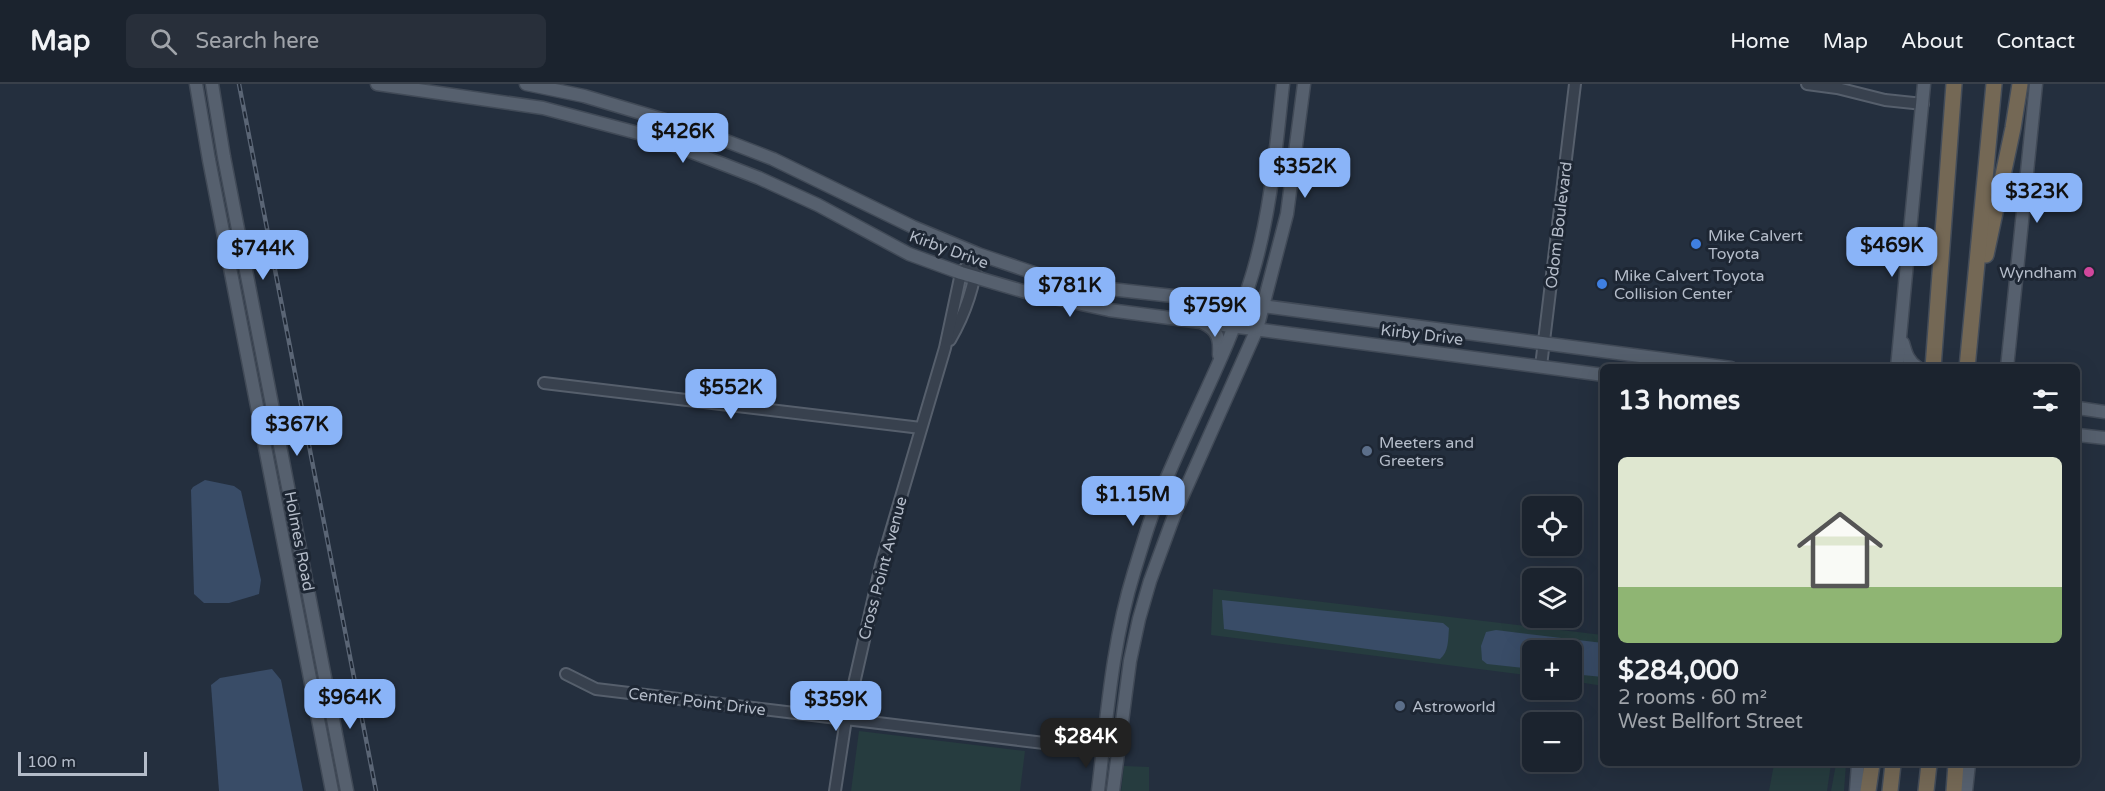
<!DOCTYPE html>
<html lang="en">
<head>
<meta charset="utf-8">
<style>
	body { margin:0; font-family:"Varela Round",sans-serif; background:#282f3a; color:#f1f3f6; height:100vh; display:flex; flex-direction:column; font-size:22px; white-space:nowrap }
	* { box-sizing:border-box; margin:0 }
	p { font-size:20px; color:#a0a4aa }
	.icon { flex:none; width:33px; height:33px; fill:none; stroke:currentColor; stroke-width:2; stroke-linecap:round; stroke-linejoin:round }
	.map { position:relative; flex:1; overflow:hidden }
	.drawer { position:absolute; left:1600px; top:280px; width:480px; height:402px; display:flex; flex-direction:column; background:#1b232e; border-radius:9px; box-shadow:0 6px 24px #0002,0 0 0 2px #39404a }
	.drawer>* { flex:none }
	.controls { position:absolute; left:1522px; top:412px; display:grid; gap:12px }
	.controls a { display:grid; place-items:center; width:60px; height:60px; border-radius:9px; background:#1b232e; box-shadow:0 6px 24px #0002,0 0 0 2px #39404a; font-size:30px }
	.scale { position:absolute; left:18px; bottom:15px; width:129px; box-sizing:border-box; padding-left:6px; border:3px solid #b4bcc9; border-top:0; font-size:16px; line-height:21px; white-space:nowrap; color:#b4bcc9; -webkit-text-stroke:4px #1d2633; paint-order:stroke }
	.price { position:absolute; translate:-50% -51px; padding:0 14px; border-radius:12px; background:#8ab4f8; color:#111; font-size:20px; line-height:39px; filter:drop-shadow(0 2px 3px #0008) }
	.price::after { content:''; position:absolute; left:50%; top:36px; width:18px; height:14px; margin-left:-9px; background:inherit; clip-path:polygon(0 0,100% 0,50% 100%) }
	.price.active { background:#222; color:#fff }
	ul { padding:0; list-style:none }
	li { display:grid; align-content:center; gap:12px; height:318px; padding:0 18px }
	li+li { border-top:2px solid #39404a }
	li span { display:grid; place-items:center; height:186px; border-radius:9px; color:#555 }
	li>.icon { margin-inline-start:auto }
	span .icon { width:108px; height:108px; fill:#fffc; stroke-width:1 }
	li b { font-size:26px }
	h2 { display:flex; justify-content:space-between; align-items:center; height:72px; padding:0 18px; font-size:26px }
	header { display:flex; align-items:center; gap:36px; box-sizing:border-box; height:84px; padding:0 30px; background:#1b232e; border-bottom:2px solid #39404a }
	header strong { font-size:28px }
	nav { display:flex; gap:33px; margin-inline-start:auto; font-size:21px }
	.search { width:420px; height:54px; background:#282f3a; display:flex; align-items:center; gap:15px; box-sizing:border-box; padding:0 21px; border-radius:9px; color:#a0a4aa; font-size:22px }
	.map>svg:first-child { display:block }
	.green { fill:#263c3f }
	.water { fill:#394c67 }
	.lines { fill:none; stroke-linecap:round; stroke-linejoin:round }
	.minor-casing { stroke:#565f6c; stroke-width:14 }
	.major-casing { stroke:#414a57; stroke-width:15 }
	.highway-casing { stroke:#434c59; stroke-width:18 }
	.minor { stroke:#38414e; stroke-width:10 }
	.major { stroke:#56606e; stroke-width:12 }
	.highway { stroke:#746855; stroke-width:15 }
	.rail-casing { stroke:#5a6575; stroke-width:4.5 }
	.rail { stroke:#1d2633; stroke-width:2; stroke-dasharray:7; stroke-linecap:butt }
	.shop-dot { fill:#3f7fe0; stroke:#1d2633; stroke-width:2 }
	.hotel-dot { fill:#d1479c; stroke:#1d2633; stroke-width:2 }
	.service-dot { fill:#5c6f8a; stroke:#1d2633; stroke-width:2 }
	.labels { text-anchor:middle; stroke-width:6; stroke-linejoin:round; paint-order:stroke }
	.street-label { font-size:16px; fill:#b4bcc9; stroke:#1d2633 }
	.poi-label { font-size:16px; fill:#b4bcc9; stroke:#1d2633; text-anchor:start }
</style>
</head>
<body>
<header>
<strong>Map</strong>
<div class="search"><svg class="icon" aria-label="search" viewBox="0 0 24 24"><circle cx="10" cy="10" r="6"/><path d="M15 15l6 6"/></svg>Search here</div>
<nav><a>Home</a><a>Map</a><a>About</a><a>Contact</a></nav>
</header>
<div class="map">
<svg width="2105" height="707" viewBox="0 0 2105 707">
	<rect width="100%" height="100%" fill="#242f3e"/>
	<!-- green -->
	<g class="green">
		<path d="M 1213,505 L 1603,551 L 1603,602 L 1572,597 L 1572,567 L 1533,567 L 1533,592 L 1211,551 Z"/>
		<path d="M 859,647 L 1025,667 L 1020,707 L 851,707 Z"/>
		<path d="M 1774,680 L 1831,680 L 1827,707 L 1769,707 Z"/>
		<path d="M 1836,680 L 1846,680 L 1844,707 L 1831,707 Z"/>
		<path d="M 1124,682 L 1149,683 L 1149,707 L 1121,707 Z"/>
	</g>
	<!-- water -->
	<g class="water">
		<path d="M 205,396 L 234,402 L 241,407 L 261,496 L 259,510 L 229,519 L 204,519 L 194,510 L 191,406 L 193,403 Z"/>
		<path d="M 1222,516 L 1443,539 L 1449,544 C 1448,555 1449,568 1440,575 L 1224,545 Z"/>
		<path d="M 1496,546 L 1603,559 L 1603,593 L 1572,590 L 1572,567 L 1533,567 L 1533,585 L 1487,580 L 1482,576 L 1481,562 L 1486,548 Z"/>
		<path d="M 272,585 L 281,596 L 303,707 L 219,707 L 211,601 L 220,594 Z"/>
	</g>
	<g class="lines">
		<!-- minor casing -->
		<g class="minor-casing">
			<g id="minor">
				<path d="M 1807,0 L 1837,4 L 1885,16 L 1923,20"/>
				<path d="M 950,256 C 965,230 975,200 978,170"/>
				<path d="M 1541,282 L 1575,0"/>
				<path d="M 544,299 L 921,344"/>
				<path d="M 566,590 L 596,605 L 1119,668"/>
				<path d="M 835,707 L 846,635 L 881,481 L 945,264 L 961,189 L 978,170"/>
			</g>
		</g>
		<!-- major casing -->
		<g class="major-casing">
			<g id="major">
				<path d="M 196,0 L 209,76 L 332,707"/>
				<path d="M 212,0 L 224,73 L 347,707"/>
				<path d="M 377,0 L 543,24 L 653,53 L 759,94 L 818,121 L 909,170 L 961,189 L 1026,208 L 1109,226 L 1604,291"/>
				<path d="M 526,0 L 584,12 L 695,45 L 773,75 L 913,143 L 978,170 L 1046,193 L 1110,205 L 1263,222 L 1731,284"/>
				<path d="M 1203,239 C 1218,246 1220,255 1219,271"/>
				<path d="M 1903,259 C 1906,270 1908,277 1918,284"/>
				<path d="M 1897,284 L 1924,0"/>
				<path d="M 2007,284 L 2036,0"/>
				<path d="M 2078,324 L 2105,328"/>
				<path d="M 2078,351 L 2105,354"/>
				<path d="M 1098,707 C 1107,633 1112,559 1134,488 C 1141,466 1147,444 1155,423 C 1185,344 1229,270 1253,188 C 1271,127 1276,63 1283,0"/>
				<path d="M 1113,707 L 1130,577 L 1139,535 L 1150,497 L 1175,429 L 1257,245 L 1287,130 L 1304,0"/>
				<path d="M 1856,707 L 1858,680"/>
				<path d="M 1966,707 L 1969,680"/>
			</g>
		</g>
		<!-- highway casing -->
		<g class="highway-casing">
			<g id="highway">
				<path d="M 1986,171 L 2013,44 L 2020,0"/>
				<path d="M 1933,284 L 1954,0"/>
				<path d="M 1967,284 L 1994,0"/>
				<path d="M 1868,707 L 1872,680"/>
				<path d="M 1890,707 L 1893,680"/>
				<path d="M 1926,707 L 1929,680"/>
				<path d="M 1954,707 L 1956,680"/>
			</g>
		</g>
		<!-- minor -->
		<use href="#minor" class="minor"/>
		<!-- major -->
		<use href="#major" class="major"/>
		<!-- highway -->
		<use href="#highway" class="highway"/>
		<!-- rail casing -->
		<g class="rail-casing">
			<path id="rail" d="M 239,0 L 376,707"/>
		</g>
		<!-- rail -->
		<use href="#rail" class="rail"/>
	</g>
	<!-- markers -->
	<g class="shop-dot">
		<circle cx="1696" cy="160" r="6"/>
		<circle cx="1602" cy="200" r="6"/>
	</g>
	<circle class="hotel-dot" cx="2089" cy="188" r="6"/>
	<g class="service-dot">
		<circle cx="1367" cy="367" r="6"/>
		<circle cx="1400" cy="622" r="6"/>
	</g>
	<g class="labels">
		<!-- street labels -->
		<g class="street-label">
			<text transform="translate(1558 141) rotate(-83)" y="6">Odom Boulevard</text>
			<text transform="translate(949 165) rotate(20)" y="6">Kirby Drive</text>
			<text transform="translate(1422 250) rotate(7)" y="6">Kirby Drive</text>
			<text transform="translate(300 457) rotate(79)" y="6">Holmes Road</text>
			<text transform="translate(882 484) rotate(-75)" y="6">Cross Point Avenue</text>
			<text transform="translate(697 617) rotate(7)" y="6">Center Point Drive</text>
		</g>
		<!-- poi labels -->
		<g class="poi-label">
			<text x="1708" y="157">Mike Calvert<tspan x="1708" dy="18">Toyota</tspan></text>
			<text x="2077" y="194" text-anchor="end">Wyndham</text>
			<text x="1614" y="197">Mike Calvert Toyota<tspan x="1614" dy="18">Collision Center</tspan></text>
			<text x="1379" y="364">Meeters and<tspan x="1379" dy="18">Greeters</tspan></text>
			<text x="1412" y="628">Astroworld</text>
		</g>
	</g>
</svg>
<div class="controls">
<a><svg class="icon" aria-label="locate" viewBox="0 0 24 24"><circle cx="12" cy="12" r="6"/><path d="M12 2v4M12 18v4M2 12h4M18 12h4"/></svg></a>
<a><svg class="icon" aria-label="layers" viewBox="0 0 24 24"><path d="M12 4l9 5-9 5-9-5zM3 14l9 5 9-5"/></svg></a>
<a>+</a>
<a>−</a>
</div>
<div class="scale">100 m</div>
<b class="price" style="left:683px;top:80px">$426K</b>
<b class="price" style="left:1305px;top:115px">$352K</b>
<b class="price" style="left:2037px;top:140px">$323K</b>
<b class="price" style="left:1892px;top:194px">$469K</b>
<b class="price" style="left:263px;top:197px">$744K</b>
<b class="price" style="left:1070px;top:234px">$781K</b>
<b class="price" style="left:1215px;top:254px">$759K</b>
<b class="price" style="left:731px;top:336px">$552K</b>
<b class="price" style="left:297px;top:373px">$367K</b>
<b class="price" style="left:1133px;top:443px">$1.15M</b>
<b class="price" style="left:350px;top:646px">$964K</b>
<b class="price" style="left:836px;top:648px">$359K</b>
<b class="price active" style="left:1086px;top:685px">$284K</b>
<section class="drawer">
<h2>13 homes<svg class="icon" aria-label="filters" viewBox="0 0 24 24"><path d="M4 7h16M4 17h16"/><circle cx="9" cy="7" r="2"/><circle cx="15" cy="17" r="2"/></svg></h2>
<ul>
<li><span style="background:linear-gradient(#dfe7d0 70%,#8fb573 0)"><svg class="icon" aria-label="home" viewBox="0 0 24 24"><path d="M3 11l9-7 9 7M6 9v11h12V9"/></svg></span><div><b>$284,000</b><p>2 rooms · 60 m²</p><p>West Bellfort Street</p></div></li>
</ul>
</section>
</div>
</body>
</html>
